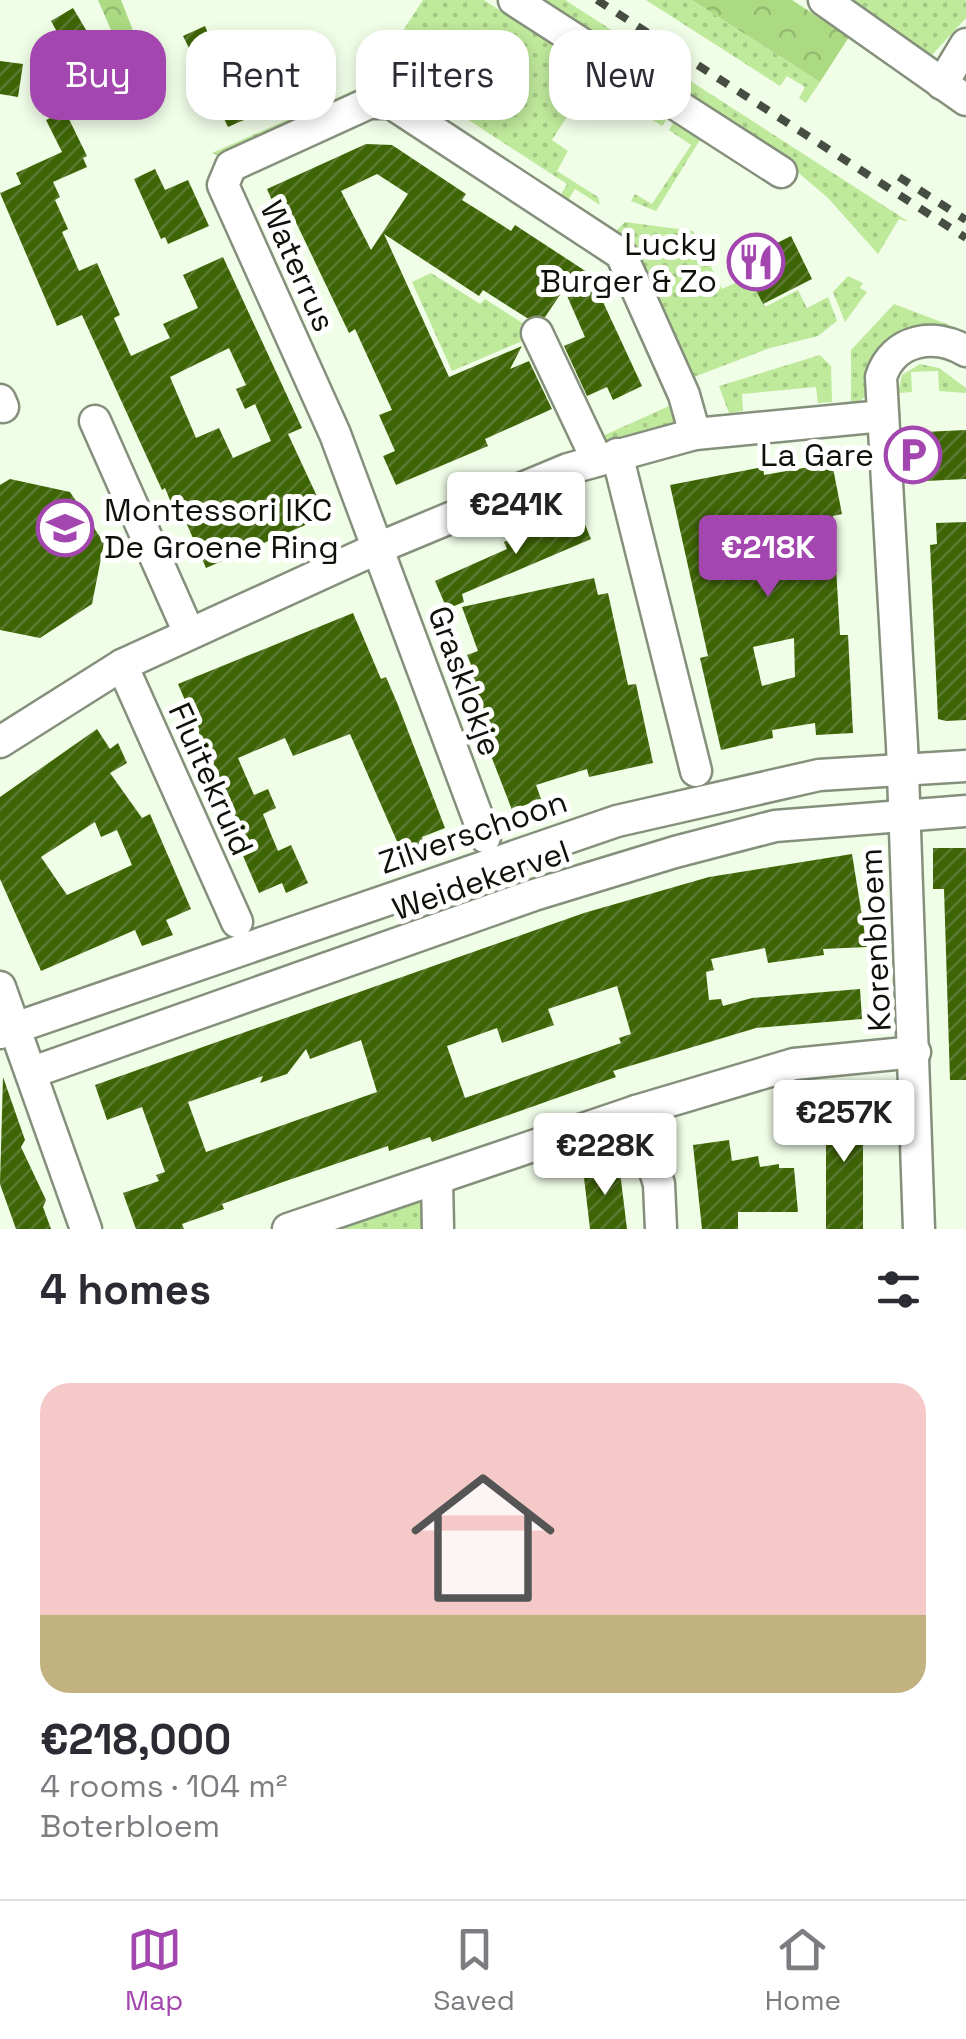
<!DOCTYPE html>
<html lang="en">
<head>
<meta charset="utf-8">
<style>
	body { margin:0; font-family:"Space Grotesk",sans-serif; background:#f2f2f3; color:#2b2b33; height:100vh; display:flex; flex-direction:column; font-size:38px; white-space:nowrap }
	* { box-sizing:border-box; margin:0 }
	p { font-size:32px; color:#7c7c81 }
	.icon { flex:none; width:55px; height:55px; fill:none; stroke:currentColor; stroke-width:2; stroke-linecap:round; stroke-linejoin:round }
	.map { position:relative; height:1229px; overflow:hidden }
	.panel { display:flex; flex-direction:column; background:#fff; flex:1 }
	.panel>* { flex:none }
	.top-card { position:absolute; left:30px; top:30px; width:908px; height:90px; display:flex; gap:20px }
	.price { position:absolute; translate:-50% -85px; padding:0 22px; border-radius:10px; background:#fff; color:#222; font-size:32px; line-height:65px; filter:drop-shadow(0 2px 5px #0008) }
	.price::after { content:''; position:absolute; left:50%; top:60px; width:30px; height:22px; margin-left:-15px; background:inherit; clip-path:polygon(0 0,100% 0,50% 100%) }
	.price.current { background:#a346af; color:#fff }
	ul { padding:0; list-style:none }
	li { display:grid; align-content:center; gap:20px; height:530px; padding:0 40px }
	li span { display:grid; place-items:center; height:310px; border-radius:30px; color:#555 }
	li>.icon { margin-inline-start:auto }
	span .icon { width:180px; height:180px; fill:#fffc; stroke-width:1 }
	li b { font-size:42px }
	h2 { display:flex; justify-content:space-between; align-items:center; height:120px; padding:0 40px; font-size:42px }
	.pill { padding:0 35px; border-radius:30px; background:#fff; box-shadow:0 5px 15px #0003; font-size:35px; line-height:90px }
	.pill.current { background:#a346af; color:#fff }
	.menu { display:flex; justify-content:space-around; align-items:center; height:140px; border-top:2px solid #e1e1e2; background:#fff; font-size:28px; color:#7c7c81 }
	.menu a { display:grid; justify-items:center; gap:5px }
	.menu .current { color:#a346af }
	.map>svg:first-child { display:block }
	.grass { fill:url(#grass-dots) }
	.forest { fill:url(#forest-crowns) }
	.building { fill:url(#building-hatch); fill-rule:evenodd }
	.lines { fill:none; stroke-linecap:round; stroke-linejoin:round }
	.minor-casing { stroke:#85907c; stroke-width:35 }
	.minor { stroke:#fff; stroke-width:30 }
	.rail { stroke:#474d42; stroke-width:8; stroke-dasharray:12 12; stroke-linecap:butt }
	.labels { text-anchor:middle; stroke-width:10; stroke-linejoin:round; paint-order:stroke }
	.poi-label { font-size:32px; fill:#0d110a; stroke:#fff; text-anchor:end }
	.street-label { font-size:32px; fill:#0d110a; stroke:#fff }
</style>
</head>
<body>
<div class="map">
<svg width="966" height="1229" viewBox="0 0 966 1229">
	<defs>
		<pattern id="grass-dots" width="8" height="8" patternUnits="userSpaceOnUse" patternTransform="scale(2.5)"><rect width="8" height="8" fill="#bfe99b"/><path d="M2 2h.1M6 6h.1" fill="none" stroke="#a3c784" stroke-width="1.8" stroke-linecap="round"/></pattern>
		<pattern id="forest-crowns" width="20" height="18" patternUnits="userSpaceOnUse" patternTransform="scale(2.5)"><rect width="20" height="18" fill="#acda83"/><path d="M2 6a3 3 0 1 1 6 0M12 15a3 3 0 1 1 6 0" fill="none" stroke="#93ba70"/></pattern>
		<pattern id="building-hatch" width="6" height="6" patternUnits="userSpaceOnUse" patternTransform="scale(2.5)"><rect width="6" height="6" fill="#3e6505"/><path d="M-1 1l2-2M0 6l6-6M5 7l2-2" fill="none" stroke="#5c7a31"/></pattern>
	</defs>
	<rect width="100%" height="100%" fill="#f0fde7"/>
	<!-- grass -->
	<g class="grass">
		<path d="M 423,0 L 484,0 L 667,119 L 662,126 L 591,80 L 552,140 L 568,151 L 557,171 L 598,197 L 600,205 L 575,189 L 565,205 L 558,200 L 567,184 L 416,86 L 405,102 L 225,158 L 212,153 L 368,84 Z"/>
		<path d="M 530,0 L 565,0 L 909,222 L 899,219 L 878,254 L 828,198 L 800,174 Z"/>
		<path d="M 646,0 L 692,0 L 820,82 L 806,103 L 799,98 L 805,87 L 787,76 L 780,86 Z"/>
		<path d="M 853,0 L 966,0 L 966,18 L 931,56 L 868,17 Z"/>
		<path d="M 673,123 L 700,140 L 656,211 L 631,201 L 635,194 L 652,204 L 691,145 L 669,130 Z"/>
		<path d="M 625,222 L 693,231 L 722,289 L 749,277 L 765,307 L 798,290 L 807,308 L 828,297 L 837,321 L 818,336 L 770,348 L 686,380 L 679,362 L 682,351 L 636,247 L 614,233 Z"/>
		<path d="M 431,273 L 480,304 L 485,299 L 524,324 L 520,326 L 527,339 L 452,371 L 412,282 Z"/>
		<path d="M 848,276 L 863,283 L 860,288 L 867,292 L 845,322 L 833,292 Z"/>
		<path d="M 894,304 L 952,326 C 893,317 879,345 868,395 L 851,407 L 851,350 Z"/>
		<path d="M 820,355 L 831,366 L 832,402 L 818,403 L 816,387 L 742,394 L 743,411 L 729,413 L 719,386 Z"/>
		<path d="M 920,364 L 939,368 L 966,388 L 966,393 L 939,391 L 938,371 L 911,372 L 912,392 L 898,393 L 902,375 Z"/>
		<path d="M 678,402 L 678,424 L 600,450 L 596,439 Z"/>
		<path d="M 422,1193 L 423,1229 L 318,1229 Z"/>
	</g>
	<!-- forest -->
	<g class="forest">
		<path d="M 98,0 L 121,0 L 159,96 L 142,102 Z"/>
		<path d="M 692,0 L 792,0 L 849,37 L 820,82 Z"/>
	</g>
	<!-- building -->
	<g class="building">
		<path d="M 73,8 L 95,45 L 110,36 L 119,52 L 81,75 L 51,21 Z"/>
		<path d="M 205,26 L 244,120 L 228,127 L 213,97 L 209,99 L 201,82 L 205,80 L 183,36 Z"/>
		<path d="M 0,61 L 23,64 L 18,97 L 0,94 Z"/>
		<path d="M 65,111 L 87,156 L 83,158 L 87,167 L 53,182 L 60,197 L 55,200 L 68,229 L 62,232 L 79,271 L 97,263 L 120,315 L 114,318 L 131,356 L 170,338 L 163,324 L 198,308 L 183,275 L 223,257 L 302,428 L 288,434 L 321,505 L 305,511 L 310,523 L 206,568 L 182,513 L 176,515 L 165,488 L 162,490 L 82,315 L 57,326 L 0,193 L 21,184 L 16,173 L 62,152 L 46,120 ZM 229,348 L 246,385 L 236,389 L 245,409 L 255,404 L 271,441 L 233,458 L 219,428 L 196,438 L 170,377 Z"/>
		<path d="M 366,144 L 392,145 L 466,194 L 462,200 L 478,210 L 511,231 L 515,225 L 590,274 L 642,386 L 613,400 L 607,387 L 587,396 L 564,346 L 585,337 L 564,289 L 545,317 L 527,318 L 483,290 L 479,296 L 384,234 L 449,377 L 522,346 L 510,369 L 529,361 L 552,409 L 485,439 L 488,446 L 396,485 L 383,456 L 395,451 L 379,415 L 392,410 L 355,329 L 349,333 L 292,214 L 280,219 L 267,189 ZM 377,174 L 408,194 L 371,250 L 341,191 Z"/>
		<path d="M 155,169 L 165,190 L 188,180 L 209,226 L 168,244 L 165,237 L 161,239 L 134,179 Z"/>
		<path d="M 791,236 L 812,279 L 763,304 L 741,261 Z"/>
		<path d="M 966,430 L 966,479 L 926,481 L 923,432 Z"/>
		<path d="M 832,463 L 842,514 L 833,516 L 840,635 L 848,635 L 853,733 L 816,735 L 815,723 L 772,730 L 773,738 L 721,750 L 700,658 L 708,656 L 670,485 L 763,467 L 764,475 ZM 780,519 L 782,571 L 745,573 L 734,527 ZM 794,638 L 795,677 L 762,686 L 753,647 Z"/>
		<path d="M 10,479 L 70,492 L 104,543 L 92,604 L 40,638 L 0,630 L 0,485 Z"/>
		<path d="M 579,510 L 591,539 L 462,594 L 464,602 L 447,609 L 435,581 L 507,549 L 504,542 Z"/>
		<path d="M 966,522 L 966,720 L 946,721 L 938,719 L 930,545 L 937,544 L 936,523 Z"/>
		<path d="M 594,578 L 598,595 L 608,593 L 628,685 L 636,684 L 653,763 L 589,777 L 587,769 L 536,785 L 541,799 L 512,810 L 483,735 L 490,732 L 469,677 L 475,674 L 467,655 L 478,651 L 462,607 Z"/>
		<path d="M 353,613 L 381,679 L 386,677 L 398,705 L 445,828 L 422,837 L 425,847 L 403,855 L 350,734 L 293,756 L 285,738 L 238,758 L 254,795 L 268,789 L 276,808 L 263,814 L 270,832 L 278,851 L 291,845 L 308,883 L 286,893 L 282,883 L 259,893 L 207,772 L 214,768 L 178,684 Z"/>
		<path d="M 97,729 L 110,749 L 118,743 L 127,763 L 110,773 L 142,818 L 150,814 L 191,909 L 166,920 L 173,935 L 142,946 L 135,930 L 41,971 L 0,879 L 0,797 ZM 95,822 L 101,837 L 117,830 L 132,865 L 67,895 L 41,857 Z"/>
		<path d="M 933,848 L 966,848 L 966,1080 L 950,1080 L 944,889 L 933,889 Z"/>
		<path d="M 852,854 L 867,947 L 823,949 L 824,955 L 768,963 L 765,948 L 711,959 L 714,970 L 706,972 L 709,1000 L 721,999 L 723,1006 L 752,998 L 860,989 L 862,1019 L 756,1028 L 613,1071 L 616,1077 L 432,1142 L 430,1137 L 389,1151 L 388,1146 L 283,1182 L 222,1204 L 224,1209 L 182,1224 L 184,1229 L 136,1229 L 123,1193 L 159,1181 L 156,1175 L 165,1172 L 142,1107 L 107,1120 L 95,1085 L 584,913 L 709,877 ZM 617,986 L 631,1034 L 619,1038 L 621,1043 L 465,1098 L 447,1046 L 497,1028 L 502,1043 L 554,1025 L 548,1009 ZM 361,1040 L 377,1092 L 206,1152 L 188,1102 L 263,1076 L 260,1083 L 287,1074 L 306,1049 L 310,1059 Z"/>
		<path d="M 3,1077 L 25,1140 L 21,1147 L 46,1200 L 43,1207 L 51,1229 L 16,1229 L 0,1184 Z"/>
		<rect x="826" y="1100" width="37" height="129"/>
		<path d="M 729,1140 L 732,1161 L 758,1156 L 760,1167 L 779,1164 L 779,1168 L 794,1168 L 798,1212 L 738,1212 L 738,1229 L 702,1229 L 693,1145 Z"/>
		<path d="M 619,1164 L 627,1229 L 590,1229 L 583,1169 Z"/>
	</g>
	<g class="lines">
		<!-- minor casing -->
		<g class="minor-casing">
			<g id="minor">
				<path d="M 514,0 L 781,172"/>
				<path d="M 824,0 L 966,100"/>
				<path d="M 942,84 L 966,44"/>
				<path d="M 537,333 L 597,460"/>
				<path d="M 0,400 L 3,407"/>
				<path d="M 95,421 L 189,633"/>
				<path d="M 617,454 L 696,771"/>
				<path d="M 122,665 L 237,922"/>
				<path d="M 0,742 L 122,665 L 378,548 L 568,469 L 695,434 L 883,416"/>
				<path d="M 485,837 L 335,434 L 223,185 L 231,166 L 369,103 L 391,103 L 621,254 L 684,395 L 695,434"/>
				<path d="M 0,987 L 86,1229"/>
				<path d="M 0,1033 L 617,821 L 819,775 L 966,766"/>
				<path d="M 33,1072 L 534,895 L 675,852 L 775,826 L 966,811"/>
				<path d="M 636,1111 L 659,1184 L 661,1229"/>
				<path d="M 437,1179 L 438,1229"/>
				<path d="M 288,1229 L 636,1111 L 794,1064 L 915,1052"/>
				<path d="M 919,1229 L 902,745 L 881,377 C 893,339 935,332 966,351"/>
			</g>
		</g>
		<!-- minor -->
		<use href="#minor" class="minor"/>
		<!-- rail -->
		<g class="rail">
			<path d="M 597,0 L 966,238"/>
			<path d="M 899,177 L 966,220"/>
		</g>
	</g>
	<!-- icons -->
	<defs>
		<g id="restaurant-ring" transform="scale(2.875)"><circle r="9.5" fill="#fff" stroke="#a346af" stroke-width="1.5"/><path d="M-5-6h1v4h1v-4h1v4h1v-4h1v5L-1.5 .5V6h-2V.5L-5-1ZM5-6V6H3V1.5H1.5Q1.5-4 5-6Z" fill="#a346af"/></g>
		<g id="parking-ring" transform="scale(2.875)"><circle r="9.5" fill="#fff" stroke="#a346af" stroke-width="1.5"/><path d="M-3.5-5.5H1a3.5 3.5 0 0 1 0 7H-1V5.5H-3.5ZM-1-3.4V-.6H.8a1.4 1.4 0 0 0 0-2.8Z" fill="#a346af"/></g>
		<g id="school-ring" transform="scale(2.875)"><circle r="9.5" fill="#fff" stroke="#a346af" stroke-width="1.5"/><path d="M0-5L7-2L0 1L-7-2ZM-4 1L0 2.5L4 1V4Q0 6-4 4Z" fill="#a346af"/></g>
	</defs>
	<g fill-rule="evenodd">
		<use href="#restaurant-ring" x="756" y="262"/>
		<use href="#parking-ring" x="913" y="455"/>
		<use href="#school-ring" x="65" y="528"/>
	</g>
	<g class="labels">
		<!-- poi labels -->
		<g class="poi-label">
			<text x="717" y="255">Lucky<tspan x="717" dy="37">Burger &amp; Zo</tspan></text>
			<text x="874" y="466">La Gare</text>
			<text x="104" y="521" text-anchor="start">Montessori IKC<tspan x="104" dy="37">De Groene Ring</tspan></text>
		</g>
		<!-- street labels -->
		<g class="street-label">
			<text transform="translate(298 266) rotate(66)" y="11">Waterrus</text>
			<text transform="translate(465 681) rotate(70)" y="11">Grasklokje</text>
			<text transform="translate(211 779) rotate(66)" y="11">Fluitekruid</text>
			<text transform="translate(473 832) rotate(-19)" y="11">Zilverschoon</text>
			<text transform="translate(481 880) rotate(-19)" y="11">Weidekervel</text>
			<text transform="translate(875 940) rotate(-93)" y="11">Korenbloem</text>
		</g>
	</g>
</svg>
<b class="price" style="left:516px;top:557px">€241K</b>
<b class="price current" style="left:768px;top:600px">€218K</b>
<b class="price" style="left:844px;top:1165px">€257K</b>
<b class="price" style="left:605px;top:1198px">€228K</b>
<div class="top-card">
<a class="pill current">Buy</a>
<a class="pill">Rent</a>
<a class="pill">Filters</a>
<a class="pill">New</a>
</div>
</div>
<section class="panel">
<h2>4 homes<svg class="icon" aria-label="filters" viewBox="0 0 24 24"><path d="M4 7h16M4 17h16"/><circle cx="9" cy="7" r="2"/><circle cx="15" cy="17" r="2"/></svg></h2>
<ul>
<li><span style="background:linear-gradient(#f6c9c9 75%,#c2b280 0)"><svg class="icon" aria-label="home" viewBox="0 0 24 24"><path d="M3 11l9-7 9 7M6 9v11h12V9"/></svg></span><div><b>€218,000</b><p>4 rooms · 104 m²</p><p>Boterbloem</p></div></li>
</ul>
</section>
<nav class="menu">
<a class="current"><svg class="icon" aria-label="map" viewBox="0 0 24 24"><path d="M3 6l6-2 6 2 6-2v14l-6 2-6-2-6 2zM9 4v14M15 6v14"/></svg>Map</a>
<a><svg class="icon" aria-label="saved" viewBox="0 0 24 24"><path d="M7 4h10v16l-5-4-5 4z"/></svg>Saved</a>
<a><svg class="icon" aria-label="home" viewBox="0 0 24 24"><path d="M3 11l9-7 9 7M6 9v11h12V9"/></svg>Home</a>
</nav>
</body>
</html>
